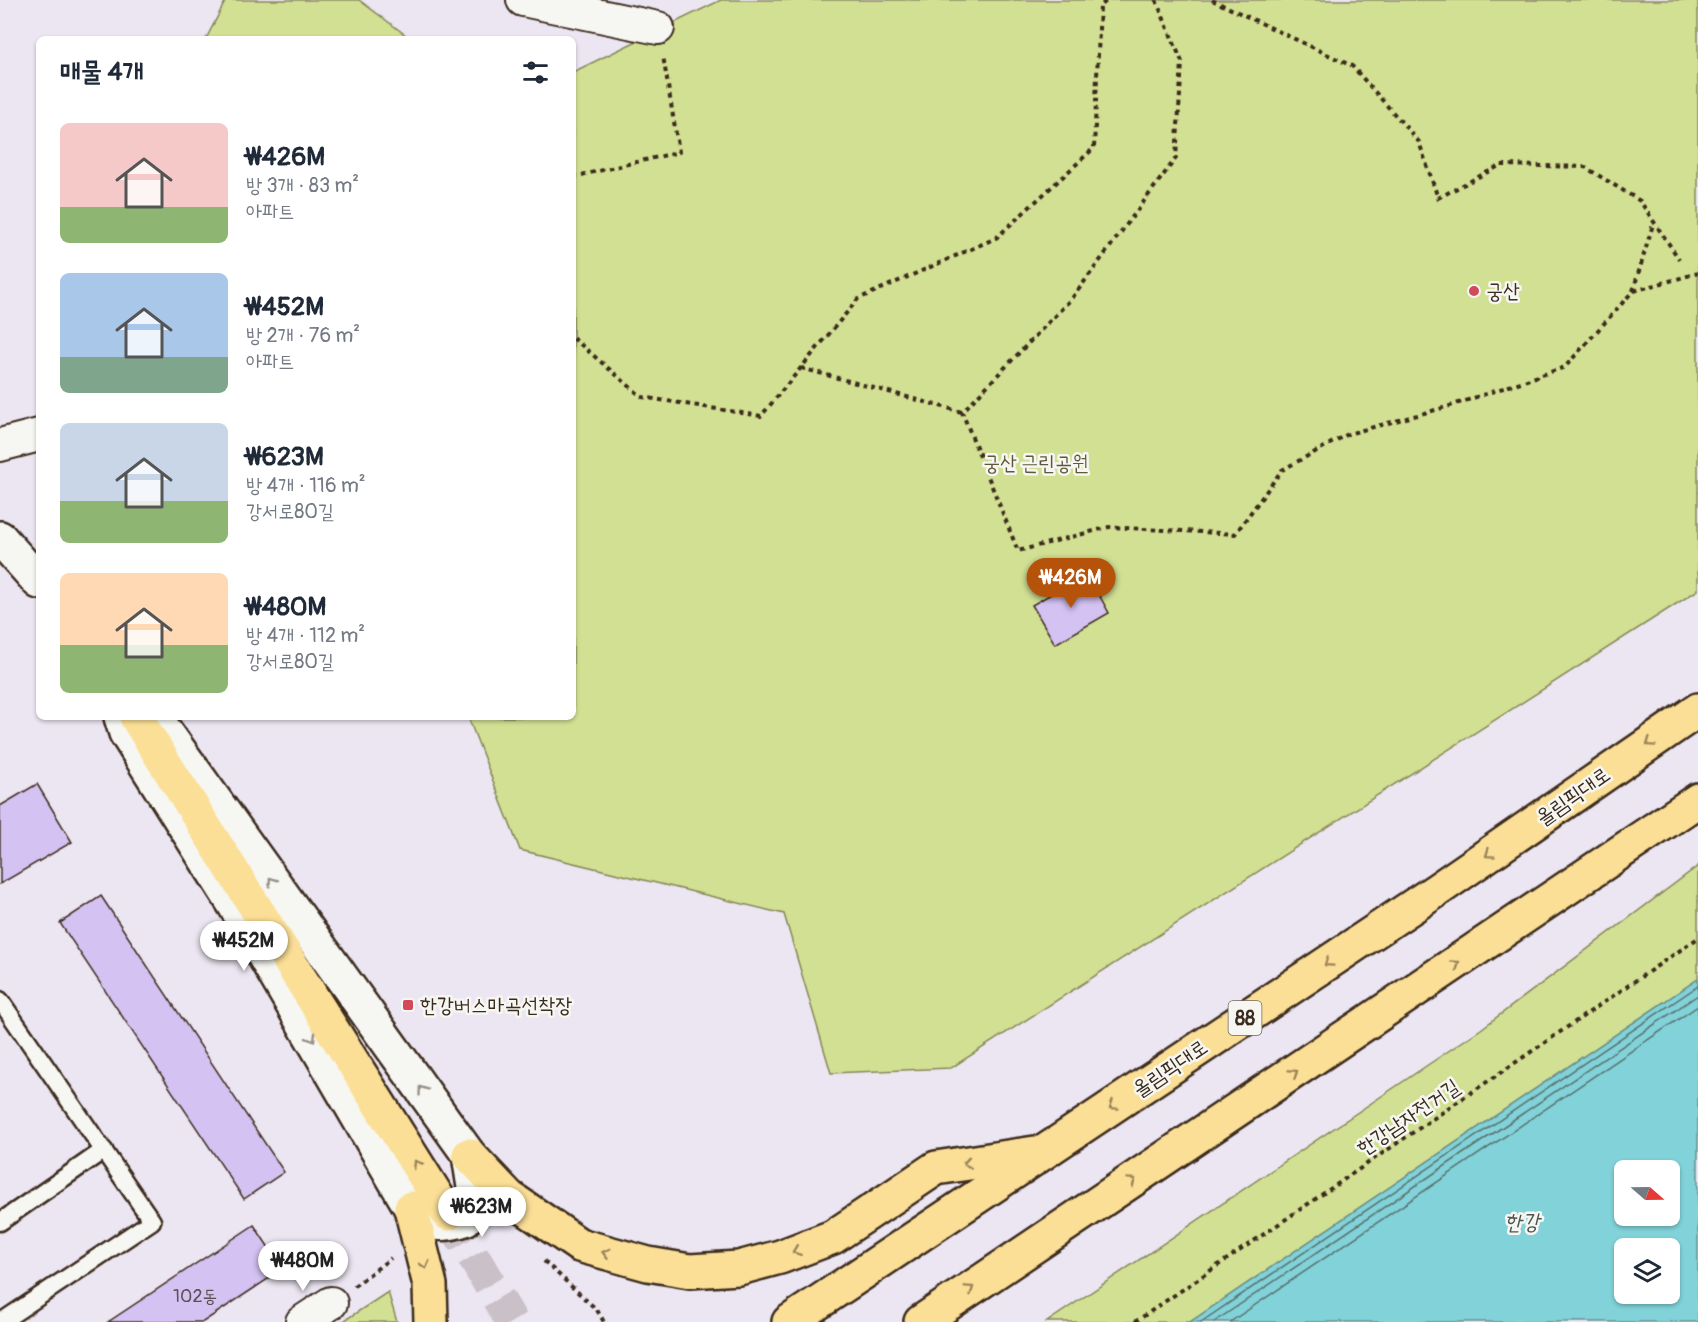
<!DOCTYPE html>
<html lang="ko">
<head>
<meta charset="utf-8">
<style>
	body { margin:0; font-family:Pangolin,"Poor Story",sans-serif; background:#f6f6f7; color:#1f2937; height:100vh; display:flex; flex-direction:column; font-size:22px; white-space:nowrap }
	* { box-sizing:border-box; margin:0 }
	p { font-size:20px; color:#747a83 }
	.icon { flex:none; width:33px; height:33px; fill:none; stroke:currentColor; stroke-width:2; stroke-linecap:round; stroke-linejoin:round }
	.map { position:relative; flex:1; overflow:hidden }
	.details { position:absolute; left:36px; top:36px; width:540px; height:684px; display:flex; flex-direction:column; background:#fff; border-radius:9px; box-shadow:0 2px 4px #0004 }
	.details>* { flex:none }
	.needle { width:39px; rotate:110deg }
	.tools { position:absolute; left:1614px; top:1160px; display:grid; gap:12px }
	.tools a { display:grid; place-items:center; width:66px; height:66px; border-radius:9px; background:#fff; box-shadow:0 2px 4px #0004; font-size:30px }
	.price { position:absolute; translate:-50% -51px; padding:0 14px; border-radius:21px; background:#fff; color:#222; font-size:20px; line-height:39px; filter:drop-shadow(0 2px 3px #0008) }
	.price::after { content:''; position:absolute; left:50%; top:36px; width:18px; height:14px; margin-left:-9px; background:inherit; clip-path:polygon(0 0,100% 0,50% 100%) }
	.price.selected { background:#b45309; color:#fff }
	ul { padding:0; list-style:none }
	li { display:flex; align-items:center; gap:18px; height:150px; padding:0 24px }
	li span { display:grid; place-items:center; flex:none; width:168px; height:120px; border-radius:9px; color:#555 }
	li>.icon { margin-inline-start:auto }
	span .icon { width:72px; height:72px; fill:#fffc; stroke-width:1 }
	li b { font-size:26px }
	h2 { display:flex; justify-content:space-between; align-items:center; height:72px; padding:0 24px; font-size:26px }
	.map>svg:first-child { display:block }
	.green { fill:#d2e093; stroke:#868558; stroke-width:1.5 }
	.water { fill:#81d2d9; stroke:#658f8e; stroke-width:1.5; fill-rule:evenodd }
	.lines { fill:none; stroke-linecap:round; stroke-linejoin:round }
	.shore { stroke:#576d69; stroke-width:1.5 }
	.building { fill:#d4c2f3; stroke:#3b2a1e; stroke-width:1.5 }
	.highway-tunnel { stroke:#c9c0c8; stroke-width:33; stroke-dasharray:33 16; stroke-linecap:butt }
	.lane-casing { stroke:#3b2a1e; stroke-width:21 }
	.street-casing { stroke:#3b2a1e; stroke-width:36 }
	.secondary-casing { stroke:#3b2a1e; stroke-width:38 }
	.highway-casing { stroke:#3b2a1e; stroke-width:38 }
	.path { stroke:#3b2a1e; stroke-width:4; stroke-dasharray:4.5 4.5; stroke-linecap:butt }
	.lane { stroke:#f6f6f2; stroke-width:16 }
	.street { stroke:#f6f6f2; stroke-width:32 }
	.secondary { stroke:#f6f6f2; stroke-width:33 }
	.highway { stroke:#fbdf96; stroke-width:33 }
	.oneway { stroke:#9b845a }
	.oneway2 { stroke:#989088 }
	.poi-dot { fill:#d1495b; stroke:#f6f6f2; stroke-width:2 }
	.labels { text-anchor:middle; stroke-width:5; stroke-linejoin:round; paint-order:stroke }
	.number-label { font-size:18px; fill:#615053 }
	.shield { fill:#f6f6f2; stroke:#73675e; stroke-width:1.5 }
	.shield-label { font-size:20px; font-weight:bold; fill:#3b2a1e }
	.poi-label { font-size:21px; fill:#3b2a1e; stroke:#f6f6f2; text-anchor:start }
	.park-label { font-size:21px; fill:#61583b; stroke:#f6f6f2 }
	.street-label { font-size:21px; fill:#3b2a1e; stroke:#f6f6f2 }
	.water-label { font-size:22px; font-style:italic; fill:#4c544d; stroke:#f6f6f2 }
</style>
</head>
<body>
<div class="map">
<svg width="1698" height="1322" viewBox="0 0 1698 1322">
	<rect width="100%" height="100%" fill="#ece6f2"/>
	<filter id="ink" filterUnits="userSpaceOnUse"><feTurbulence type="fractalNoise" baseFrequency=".0167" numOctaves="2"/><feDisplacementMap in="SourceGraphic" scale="12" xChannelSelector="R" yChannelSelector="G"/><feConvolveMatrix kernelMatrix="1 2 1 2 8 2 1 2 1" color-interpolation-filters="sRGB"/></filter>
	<g filter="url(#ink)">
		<!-- green -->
		<g class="green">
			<path d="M 226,0 L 359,0 L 411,39 L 206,39 Z"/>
			<path d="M 721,0 L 1698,0 L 1698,590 L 951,1068 L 831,1073 L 784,914 L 520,850 L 468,717 L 573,717 L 573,72 Z"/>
			<path d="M 1698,866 L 1698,979 L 1190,1322 L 1047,1322 L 1481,1029 Z"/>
			<path d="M 388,1292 L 397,1322 L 342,1322 Z"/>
		</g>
		<!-- water -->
		<path class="water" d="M 1698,979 L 1698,1322 L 1190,1322 ZM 1624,1170 L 1670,1170 L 1670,1215 L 1624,1215 ZM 1624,1248 L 1670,1248 L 1670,1293 L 1624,1293 Z"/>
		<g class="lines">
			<!-- shore -->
			<g class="shore">
				<path d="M 1201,1322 L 1698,986"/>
				<path d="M 1214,1322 L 1698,995"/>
				<path d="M 1230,1322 L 1698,1006"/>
			</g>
		</g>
		<!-- building -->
		<g class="building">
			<path d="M 1087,573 L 1109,613 L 1055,644 L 1032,605 Z"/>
			<path d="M 37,784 L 72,842 L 0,884 L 0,806 Z"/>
			<path d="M 101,896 L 284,1172 L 244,1199 L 60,923 Z"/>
			<path d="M 254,1225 L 283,1269 L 203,1322 L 108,1322 Z"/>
		</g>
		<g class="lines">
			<!-- highway-tunnel -->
			<path class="highway-tunnel" d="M 448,1214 L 512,1322"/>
			<!-- lane casing -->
			<g class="lane-casing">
				<g id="lane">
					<path d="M 0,1000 L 152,1221 L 1,1322"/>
					<path d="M 0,1222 L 104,1150"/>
				</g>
			</g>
			<!-- street casing -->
			<g class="street-casing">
				<g id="street">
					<path d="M 523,0 L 658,28"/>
					<path d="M 0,445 L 39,435"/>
					<path d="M 302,1322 L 331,1303"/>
				</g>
			</g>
			<!-- secondary casing -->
			<g class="secondary-casing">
				<g id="secondary">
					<path d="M 0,538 L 39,582"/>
					<path d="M 121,717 L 126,733 L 234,904 L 411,1208 C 433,1224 439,1228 465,1219 L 476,1200 L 469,1155 L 155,717"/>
				</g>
			</g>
			<!-- highway casing -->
			<g class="highway-casing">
				<g id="highway">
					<path d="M 136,717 L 448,1214"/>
					<path d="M 469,1155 L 509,1197 L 579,1245 L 648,1264 L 690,1271 L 739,1268 L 780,1257 L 833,1237 L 936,1168 L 1035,1153"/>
					<path d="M 411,1208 L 430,1285 L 431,1322"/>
					<path d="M 789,1322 L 1437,890 L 1698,710"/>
					<path d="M 921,1322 L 1698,800"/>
				</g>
			</g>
			<!-- path -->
			<g class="path">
				<path d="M 1156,0 L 1182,62 L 1176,158 L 1073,297 L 962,412 L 1018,551 L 1109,527 L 1235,534 L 1282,470 L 1348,434 L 1450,406 L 1565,367 L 1633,291 L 1654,221"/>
				<path d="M 1212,0 L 1352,66 L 1419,142 L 1438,198 L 1501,165 L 1585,167 L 1640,201 L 1679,259"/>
				<path d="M 573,177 L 679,152 L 663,56"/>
				<path d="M 1634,291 L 1698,273"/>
				<path d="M 573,338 L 642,397 L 761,416 L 858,299 L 996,238 L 1094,148 L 1100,6 L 1108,0"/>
				<path d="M 801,368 L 962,412"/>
				<path d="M 544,1261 L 597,1310 L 604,1322"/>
				<path d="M 354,1286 L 391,1258"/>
				<path d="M 1135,1322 L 1698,938"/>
			</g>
			<!-- lane -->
			<use href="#lane" class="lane"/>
			<!-- street -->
			<use href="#street" class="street"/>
			<!-- secondary -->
			<use href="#secondary" class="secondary"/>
			<!-- highway -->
			<use href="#highway" class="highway"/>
		</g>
		<!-- one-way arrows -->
		<defs><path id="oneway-chevron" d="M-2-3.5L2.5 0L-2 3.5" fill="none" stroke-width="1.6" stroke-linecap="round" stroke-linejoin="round" transform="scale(1.5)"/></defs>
		<g class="oneway">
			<use href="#oneway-chevron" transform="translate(1650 743) rotate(145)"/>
			<use href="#oneway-chevron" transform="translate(1489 854) rotate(145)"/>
			<use href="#oneway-chevron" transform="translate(1328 963) rotate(146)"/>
			<use href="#oneway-chevron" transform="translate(1456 964) rotate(-34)"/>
			<use href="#oneway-chevron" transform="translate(1294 1073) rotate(-34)"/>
			<use href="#oneway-chevron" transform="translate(1113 1106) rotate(146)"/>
			<use href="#oneway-chevron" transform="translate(967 1163) rotate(171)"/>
			<use href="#oneway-chevron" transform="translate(417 1164) rotate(-122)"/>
			<use href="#oneway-chevron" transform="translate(1132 1181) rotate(-34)"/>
			<use href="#oneway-chevron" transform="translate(796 1251) rotate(159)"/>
			<use href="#oneway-chevron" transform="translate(606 1253) rotate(-165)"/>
			<use href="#oneway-chevron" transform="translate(425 1265) rotate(76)"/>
			<use href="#oneway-chevron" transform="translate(970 1289) rotate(-34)"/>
		</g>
		<g class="oneway2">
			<use href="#oneway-chevron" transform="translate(272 881) rotate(-126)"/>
			<use href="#oneway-chevron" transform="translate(312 1038) rotate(60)"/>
			<use href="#oneway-chevron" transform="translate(422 1090) rotate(-126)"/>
		</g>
	</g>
	<!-- markers -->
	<g class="poi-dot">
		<circle cx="1474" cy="291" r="6"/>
		<rect x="402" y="999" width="12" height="12" rx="3"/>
	</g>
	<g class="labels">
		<!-- number labels -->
		<g class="number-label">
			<text x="195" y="1302">102동</text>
		</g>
		<!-- shield labels -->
		<rect class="shield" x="1228.5" y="1001" width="33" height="34" rx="4.5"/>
		<g class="shield-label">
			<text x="1245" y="1025">88</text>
		</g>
		<!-- poi labels -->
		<g class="poi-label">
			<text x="1486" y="298">궁산</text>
			<text x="420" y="1012">한강버스마곡선착장</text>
		</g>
		<!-- park labels -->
		<g class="park-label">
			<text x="1036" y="470">궁산 근린공원</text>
		</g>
		<!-- street labels -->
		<g class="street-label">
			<text transform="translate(1573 796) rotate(-35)" y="7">올림픽대로</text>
			<text transform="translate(1170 1068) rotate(-34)" y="7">올림픽대로</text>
			<text transform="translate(1408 1117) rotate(-34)" y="7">한강남자전거길</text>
		</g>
		<!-- water labels -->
		<g class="water-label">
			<text x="1522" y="1229">한강</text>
		</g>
	</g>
</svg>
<div class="tools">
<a><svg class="needle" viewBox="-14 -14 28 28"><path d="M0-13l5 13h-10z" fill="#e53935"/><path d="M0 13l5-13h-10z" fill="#747a83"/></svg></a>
<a><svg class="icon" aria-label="layers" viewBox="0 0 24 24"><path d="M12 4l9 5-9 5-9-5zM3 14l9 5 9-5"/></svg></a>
</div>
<b class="price selected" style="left:1071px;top:609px">₩426M</b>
<b class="price" style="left:244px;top:972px">₩452M</b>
<b class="price" style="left:482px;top:1238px">₩623M</b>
<b class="price" style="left:303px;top:1292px">₩480M</b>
<section class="details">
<h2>매물 4개<svg class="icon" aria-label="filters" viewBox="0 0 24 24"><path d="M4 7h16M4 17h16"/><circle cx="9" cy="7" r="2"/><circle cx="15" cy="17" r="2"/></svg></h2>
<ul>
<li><span style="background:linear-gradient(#f6c9c9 70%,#8fb573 0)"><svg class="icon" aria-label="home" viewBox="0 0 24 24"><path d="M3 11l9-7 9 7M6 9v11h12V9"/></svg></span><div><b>₩426M</b><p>방 3개 · 83 m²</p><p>아파트</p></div></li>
<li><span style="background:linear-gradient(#a9c7e8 70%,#7fa58c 0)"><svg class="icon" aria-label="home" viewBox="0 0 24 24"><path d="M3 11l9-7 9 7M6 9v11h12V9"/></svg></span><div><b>₩452M</b><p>방 2개 · 76 m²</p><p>아파트</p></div></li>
<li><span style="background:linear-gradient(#c9d6e8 65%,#8fb573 0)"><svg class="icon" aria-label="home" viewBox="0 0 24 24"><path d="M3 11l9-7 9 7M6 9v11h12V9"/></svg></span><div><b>₩623M</b><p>방 4개 · 116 m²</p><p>강서로80길</p></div></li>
<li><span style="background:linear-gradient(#ffd9b3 60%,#8fb573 0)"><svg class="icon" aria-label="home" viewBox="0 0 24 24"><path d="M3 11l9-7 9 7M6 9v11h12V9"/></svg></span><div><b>₩480M</b><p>방 4개 · 112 m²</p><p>강서로80길</p></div></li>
</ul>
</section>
</div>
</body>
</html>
